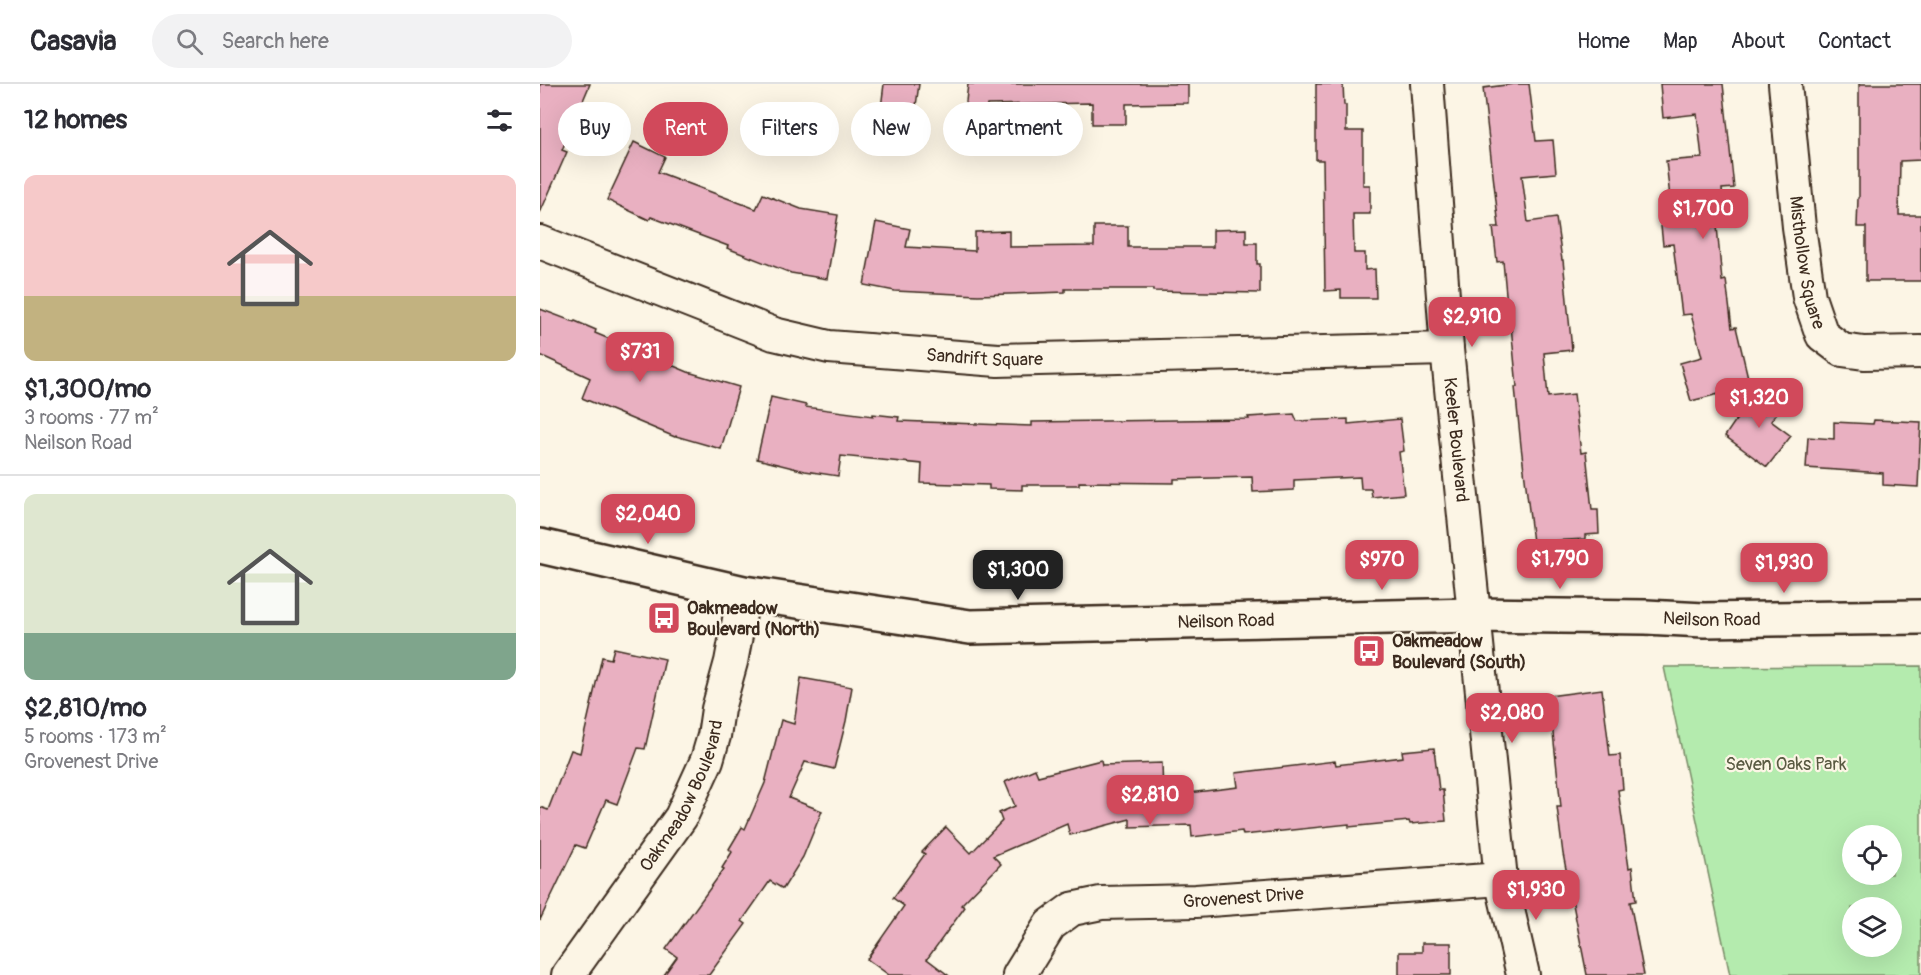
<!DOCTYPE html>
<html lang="en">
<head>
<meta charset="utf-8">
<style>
	body { margin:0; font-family:Pangolin,sans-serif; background:#f2f2f3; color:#2b2b33; height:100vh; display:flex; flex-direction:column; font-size:22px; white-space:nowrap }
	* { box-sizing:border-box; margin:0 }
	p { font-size:20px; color:#7c7c81 }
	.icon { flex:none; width:33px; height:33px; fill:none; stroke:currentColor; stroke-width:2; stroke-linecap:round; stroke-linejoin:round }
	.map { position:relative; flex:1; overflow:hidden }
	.details { display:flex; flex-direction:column; background:#fff; width:540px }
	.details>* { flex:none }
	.banner { position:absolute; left:18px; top:18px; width:570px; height:54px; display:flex; gap:12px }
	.tools { position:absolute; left:1302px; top:741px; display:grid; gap:12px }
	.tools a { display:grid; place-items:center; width:60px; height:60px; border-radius:50%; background:#fff; box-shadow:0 6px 24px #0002; font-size:30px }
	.price { position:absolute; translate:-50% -51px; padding:0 14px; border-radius:12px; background:#d1495b; color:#fff; font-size:20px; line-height:39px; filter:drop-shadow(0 2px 3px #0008) }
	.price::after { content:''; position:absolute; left:50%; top:36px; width:18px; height:14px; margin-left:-9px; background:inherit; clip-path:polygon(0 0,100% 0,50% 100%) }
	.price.selected { background:#222; color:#fff }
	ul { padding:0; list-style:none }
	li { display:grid; align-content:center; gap:12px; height:318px; padding:0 24px }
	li+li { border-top:2px solid #e1e1e2 }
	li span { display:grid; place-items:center; height:186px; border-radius:12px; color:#555 }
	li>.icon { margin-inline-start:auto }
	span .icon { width:108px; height:108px; fill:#fffc; stroke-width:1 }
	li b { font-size:26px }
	h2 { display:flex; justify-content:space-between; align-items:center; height:72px; padding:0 24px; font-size:26px }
	.tag { padding:0 21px; border-radius:27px; background:#fff; box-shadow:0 6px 24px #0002; font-size:21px; line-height:54px }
	.tag.selected { background:#d1495b; color:#fff }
	header { display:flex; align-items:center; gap:36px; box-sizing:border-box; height:84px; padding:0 30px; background:#fff; border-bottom:2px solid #e1e1e2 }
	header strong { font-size:28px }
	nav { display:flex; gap:33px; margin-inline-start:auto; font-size:21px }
	.search { width:420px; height:54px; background:#f2f2f3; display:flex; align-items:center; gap:15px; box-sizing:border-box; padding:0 21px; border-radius:33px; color:#7c7c81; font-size:22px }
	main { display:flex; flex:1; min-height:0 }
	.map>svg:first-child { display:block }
	.green { fill:#b4ebae; stroke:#788a66; stroke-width:1.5; fill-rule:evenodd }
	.building { fill:#e9b0c1; stroke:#3b2a1e; stroke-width:1.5 }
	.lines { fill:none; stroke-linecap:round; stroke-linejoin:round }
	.street-casing { stroke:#3b2a1e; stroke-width:36 }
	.secondary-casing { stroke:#3b2a1e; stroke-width:38 }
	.street { stroke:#fcf5e5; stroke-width:32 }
	.secondary { stroke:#fcf5e5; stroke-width:33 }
	.labels { text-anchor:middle; stroke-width:4.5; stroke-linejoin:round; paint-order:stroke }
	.street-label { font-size:18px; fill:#3b2a1e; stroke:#fcf5e5 }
	.poi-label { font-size:18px; font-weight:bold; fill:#3b2a1e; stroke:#fcf5e5; text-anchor:start }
	.park-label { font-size:18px; fill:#595a42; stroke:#fcf5e5 }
</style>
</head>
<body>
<header>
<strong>Casavia</strong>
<div class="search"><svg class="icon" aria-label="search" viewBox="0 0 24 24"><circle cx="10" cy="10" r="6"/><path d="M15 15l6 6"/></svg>Search here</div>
<nav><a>Home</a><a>Map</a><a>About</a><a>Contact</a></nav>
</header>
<main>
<section class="details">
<h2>12 homes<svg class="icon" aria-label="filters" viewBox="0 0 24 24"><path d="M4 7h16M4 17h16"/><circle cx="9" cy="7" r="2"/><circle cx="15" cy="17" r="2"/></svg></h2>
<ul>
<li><span style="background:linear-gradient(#f6c9c9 65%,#c2b280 0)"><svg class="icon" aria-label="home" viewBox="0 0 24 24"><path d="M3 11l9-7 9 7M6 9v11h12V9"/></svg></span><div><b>$1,300/mo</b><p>3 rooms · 77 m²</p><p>Neilson Road</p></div></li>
<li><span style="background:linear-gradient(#dfe7d0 75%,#7fa58c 0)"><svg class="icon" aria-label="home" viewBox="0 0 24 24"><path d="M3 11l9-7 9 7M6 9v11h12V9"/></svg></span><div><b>$2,810/mo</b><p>5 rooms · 173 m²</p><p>Grovenest Drive</p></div></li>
</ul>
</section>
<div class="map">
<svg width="1381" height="891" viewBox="0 0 1381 891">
	<rect width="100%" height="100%" fill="#fcf5e5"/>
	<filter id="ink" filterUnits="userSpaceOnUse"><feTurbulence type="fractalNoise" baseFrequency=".0167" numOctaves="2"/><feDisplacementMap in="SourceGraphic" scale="12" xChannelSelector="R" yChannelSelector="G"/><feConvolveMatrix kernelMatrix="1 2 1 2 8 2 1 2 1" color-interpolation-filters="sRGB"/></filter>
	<g filter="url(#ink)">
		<!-- green -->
		<path class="green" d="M 1381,582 L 1381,891 L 1190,891 L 1124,583 ZM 1312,752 L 1352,752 L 1352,790 L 1312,790 ZM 1312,824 L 1352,824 L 1352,862 L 1312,862 Z"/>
		<!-- building -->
		<g class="building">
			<path d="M 0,0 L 50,0 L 22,66 L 27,68 L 0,129 Z"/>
			<path d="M 344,0 L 379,0 L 375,29 L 341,24 Z"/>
			<path d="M 428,0 L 648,0 L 648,19 L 586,20 L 586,40 L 552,40 L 552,19 L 447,21 L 446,28 L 425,26 Z"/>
			<path d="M 776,0 L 803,0 L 804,21 L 806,21 L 806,47 L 823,47 L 823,101 L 830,101 L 830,130 L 813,130 L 814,169 L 825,169 L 825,186 L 835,185 L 836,214 L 801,214 L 801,206 L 785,207 L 783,76 L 776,76 Z"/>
			<path d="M 974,0 L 989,0 L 996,57 L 1013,56 L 1016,89 L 982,92 L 988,138 L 1016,134 L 1022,176 L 1023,176 L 1032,266 L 1004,269 L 1008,313 L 1034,310 L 1041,369 L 1046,368 L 1052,426 L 1058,426 L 1059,450 L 1045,451 L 1045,455 L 993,458 L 981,362 L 975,303 L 977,303 L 970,232 L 968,232 L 963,177 L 957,178 L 953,143 L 959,143 L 943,4 Z"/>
			<path d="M 1120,0 L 1183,0 L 1194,104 L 1182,105 L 1185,141 L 1177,142 L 1182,197 L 1186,196 L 1192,244 L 1196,243 L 1210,302 L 1151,317 L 1140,279 L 1162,273 L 1151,230 L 1142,231 L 1133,160 L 1123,161 L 1120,133 L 1132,132 L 1126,77 L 1162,74 L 1157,30 L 1123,34 Z"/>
			<path d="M 1319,0 L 1381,0 L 1381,76 L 1360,77 L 1359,131 L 1381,131 L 1381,197 L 1326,197 L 1326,143 L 1317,143 L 1318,114 L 1319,114 Z"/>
			<path d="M 94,58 L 125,73 L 118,88 L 216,125 L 223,110 L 261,125 L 298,131 L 287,195 L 251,189 L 187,164 L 188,162 L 111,133 L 109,136 L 67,116 Z"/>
			<path d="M 336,138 L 370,145 L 366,163 L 435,167 L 435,148 L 469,147 L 469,163 L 554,162 L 554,142 L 588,142 L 588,163 L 673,163 L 673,146 L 706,145 L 706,159 L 717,159 L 717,180 L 720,180 L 720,209 L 613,207 L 613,205 L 525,205 L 525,208 L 438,211 L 355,207 L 324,201 Z"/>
			<path d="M 0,225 L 34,238 L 35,237 L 56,246 L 55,249 L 148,288 L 199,303 L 181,365 L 136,352 L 135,353 L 42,314 L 50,294 L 0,271 Z"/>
			<path d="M 1217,305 L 1241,323 L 1231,337 L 1251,352 L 1227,383 L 1185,352 Z"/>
			<path d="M 231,313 L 266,321 L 265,323 L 333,332 L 333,330 L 359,333 L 358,337 L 492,342 L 492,338 L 709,335 L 708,333 L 754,330 L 757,337 L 808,335 L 808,340 L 860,335 L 864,367 L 859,368 L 864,410 L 832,413 L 831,405 L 821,405 L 820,393 L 754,396 L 754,406 L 713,408 L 712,393 L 634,395 L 634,399 L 539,398 L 539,401 L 482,401 L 482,406 L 449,405 L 449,401 L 381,399 L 382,380 L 301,372 L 298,392 L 265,387 L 217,375 Z"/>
			<path d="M 1334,336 L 1381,338 L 1378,403 L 1343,401 L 1343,389 L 1266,384 L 1268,353 L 1294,355 L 1294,338 L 1333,340 Z"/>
			<path d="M 74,564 L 125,575 L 105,665 L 98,664 L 77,720 L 66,716 L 45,764 L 36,761 L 0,836 L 0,723 L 8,726 L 31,666 L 40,669 L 62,573 L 71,575 Z"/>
			<path d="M 261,594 L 312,603 L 306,637 L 294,685 L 265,678 L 249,714 L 282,727 L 263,773 L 243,805 L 230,797 L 202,837 L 206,840 L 169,891 L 124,891 L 137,873 L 126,865 L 184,785 L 182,784 L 192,768 L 189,765 L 202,743 L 205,745 L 225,699 L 241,636 L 254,640 Z"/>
			<path d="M 1062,605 L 1070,672 L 1080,671 L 1083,705 L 1078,706 L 1089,784 L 1092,783 L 1096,817 L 1090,818 L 1104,891 L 1047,891 L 1023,770 L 1017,723 L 1021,723 L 1009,612 Z"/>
			<path d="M 894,664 L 899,706 L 903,706 L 906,737 L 870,740 L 869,737 L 809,743 L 809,740 L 703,751 L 702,747 L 652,753 L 651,741 L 590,743 L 590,735 L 530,751 L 527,740 L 453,772 L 461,780 L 421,821 L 425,823 L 387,875 L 408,891 L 349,891 L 327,875 L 364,822 L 353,814 L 385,770 L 382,768 L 406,743 L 431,769 L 462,737 L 459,729 L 475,722 L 465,698 L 495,685 L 498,692 L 561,676 L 562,681 L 622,679 L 623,712 L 698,703 L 696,689 L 795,677 L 796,681 L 863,673 L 862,667 Z"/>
			<path d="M 882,859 L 911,859 L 911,891 L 859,891 L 859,868 L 882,868 Z"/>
		</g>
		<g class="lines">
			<!-- street casing -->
			<g class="street-casing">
				<g id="street">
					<path id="s1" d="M 887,0 L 907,265 L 961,795 L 983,891"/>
					<path id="s2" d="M 1245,0 L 1259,143 L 1269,213 L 1282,251 L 1302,266 L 1324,269 L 1381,268"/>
					<path id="s3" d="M 0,158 L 234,250 L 289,263 L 458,276 L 907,265"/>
					<path id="s4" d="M 28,891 L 141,733 L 167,676 L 174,652 L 178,625 L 191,578 L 204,509"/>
					<path id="s5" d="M 479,891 L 510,841 L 532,825 L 561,819 L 656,817 L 961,795"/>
				</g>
			</g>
			<!-- secondary casing -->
			<g class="secondary-casing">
				<g id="secondary">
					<path id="s6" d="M 0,462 L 204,509 L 430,543 L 933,531 L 1106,533 L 1164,536 L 1381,533"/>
				</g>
			</g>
			<!-- street -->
			<use href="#street" class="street"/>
			<!-- secondary -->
			<use href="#secondary" class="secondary"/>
		</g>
	</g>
	<!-- icons -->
	<defs>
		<g id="bus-square" transform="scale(1.725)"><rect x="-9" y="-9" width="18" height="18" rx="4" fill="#d1495b" stroke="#fcf5e5"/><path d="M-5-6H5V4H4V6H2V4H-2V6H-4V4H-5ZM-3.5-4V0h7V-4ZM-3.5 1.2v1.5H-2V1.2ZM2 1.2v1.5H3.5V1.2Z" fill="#fff"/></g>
	</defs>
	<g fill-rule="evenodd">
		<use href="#bus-square" x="124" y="534"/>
		<use href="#bus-square" x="829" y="567"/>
	</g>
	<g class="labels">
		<!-- street labels -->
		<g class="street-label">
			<text dy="6" stroke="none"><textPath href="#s2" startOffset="180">Misthollow Square</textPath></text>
			<text dy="6" stroke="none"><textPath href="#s3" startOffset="464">Sandrift Square</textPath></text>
			<text dy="6" stroke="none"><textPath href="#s1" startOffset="357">Keeler Boulevard</textPath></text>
			<text dy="6" stroke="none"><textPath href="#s6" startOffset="1180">Neilson Road</textPath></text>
			<text dy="6" stroke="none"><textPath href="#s6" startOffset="694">Neilson Road</textPath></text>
			<text dy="6" stroke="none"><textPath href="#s4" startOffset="214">Oakmeadow Boulevard</textPath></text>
			<text dy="6" stroke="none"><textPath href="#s5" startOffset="258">Grovenest Drive</textPath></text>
		</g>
		<!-- poi labels -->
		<g class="poi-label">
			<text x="147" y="530">Oakmeadow<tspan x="147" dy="21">Boulevard (North)</tspan></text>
			<text x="852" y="563">Oakmeadow<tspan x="852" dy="21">Boulevard (South)</tspan></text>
		</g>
		<!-- park labels -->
		<g class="park-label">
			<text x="1246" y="686">Seven Oaks Park</text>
		</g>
	</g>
</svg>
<div class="tools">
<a><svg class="icon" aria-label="locate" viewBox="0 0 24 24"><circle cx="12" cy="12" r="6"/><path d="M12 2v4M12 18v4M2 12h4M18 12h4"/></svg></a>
<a><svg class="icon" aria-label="layers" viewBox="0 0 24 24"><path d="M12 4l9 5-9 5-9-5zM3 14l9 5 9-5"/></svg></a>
</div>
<b class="price" style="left:1163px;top:156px">$1,700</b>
<b class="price" style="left:932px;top:264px">$2,910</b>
<b class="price" style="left:100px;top:299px">$731</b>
<b class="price" style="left:1219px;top:345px">$1,320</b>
<b class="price" style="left:108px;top:461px">$2,040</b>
<b class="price" style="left:1020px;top:506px">$1,790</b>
<b class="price" style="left:842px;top:507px">$970</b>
<b class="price" style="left:1244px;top:510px">$1,930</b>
<b class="price selected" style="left:478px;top:517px">$1,300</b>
<b class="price" style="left:972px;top:660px">$2,080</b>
<b class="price" style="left:610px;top:742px">$2,810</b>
<b class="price" style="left:996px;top:837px">$1,930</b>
<div class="banner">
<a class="tag">Buy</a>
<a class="tag selected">Rent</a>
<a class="tag">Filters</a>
<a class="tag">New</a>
<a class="tag">Apartment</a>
</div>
</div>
</main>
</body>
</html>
